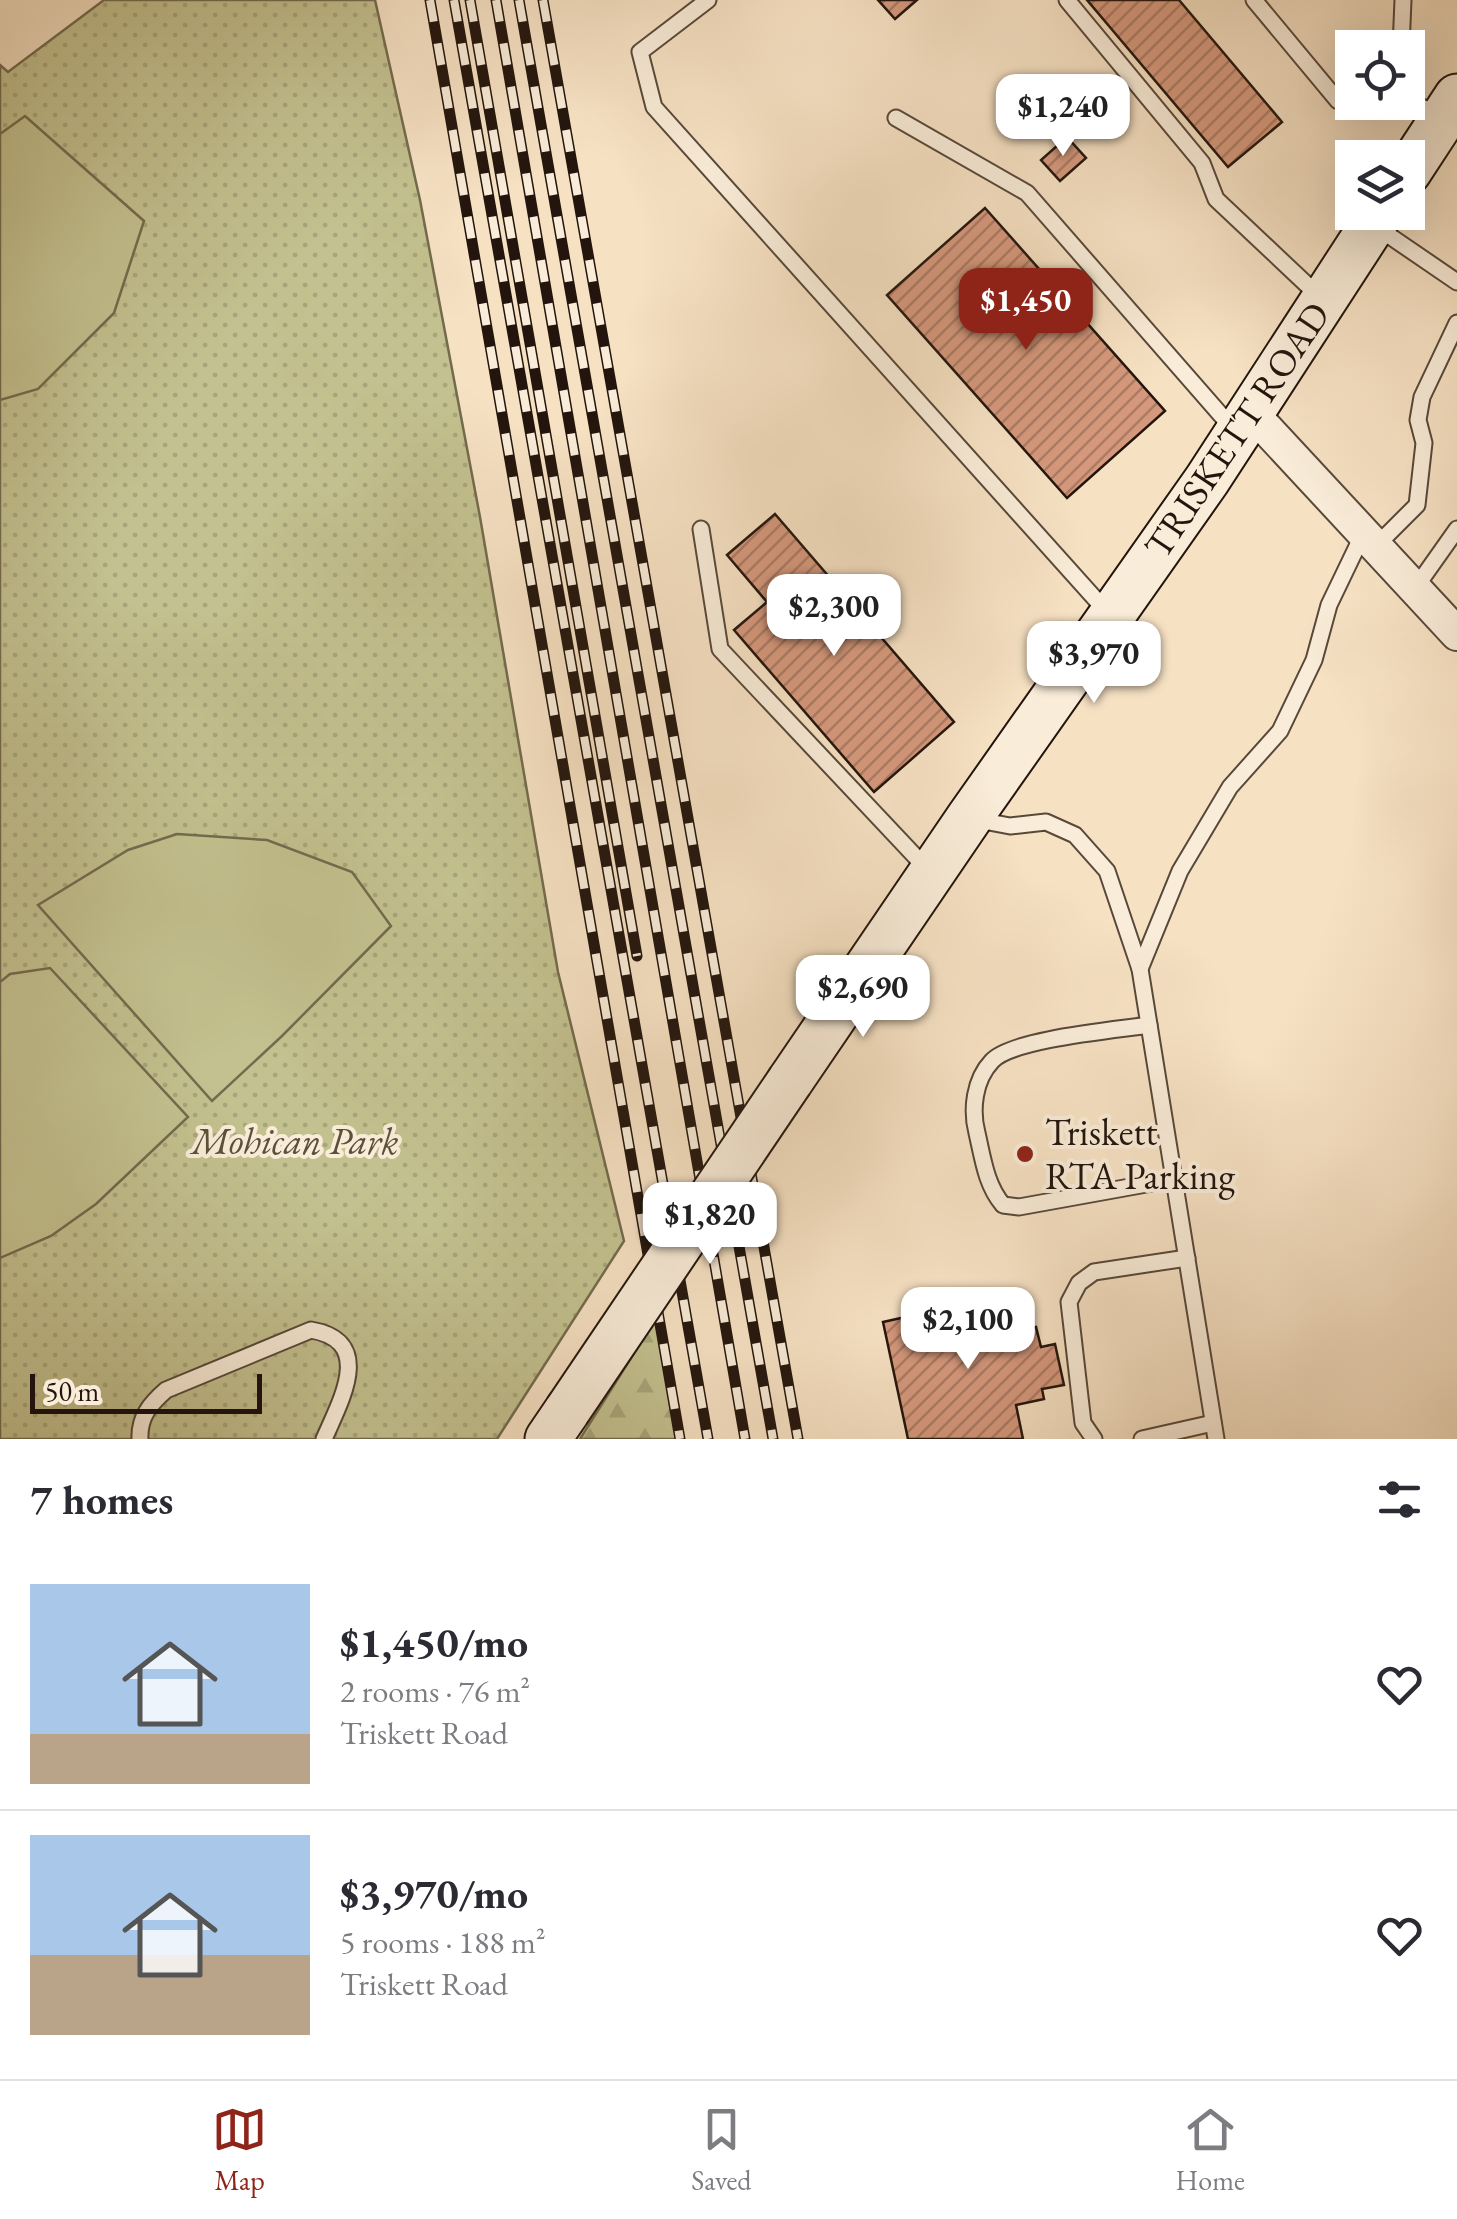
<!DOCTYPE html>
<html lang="en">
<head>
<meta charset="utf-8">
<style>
	body { margin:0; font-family:"EB Garamond",serif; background:#f2f2f3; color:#2b2b33; height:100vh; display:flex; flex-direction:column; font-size:38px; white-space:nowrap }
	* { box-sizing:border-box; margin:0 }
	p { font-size:32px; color:#7c7c81 }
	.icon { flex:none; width:55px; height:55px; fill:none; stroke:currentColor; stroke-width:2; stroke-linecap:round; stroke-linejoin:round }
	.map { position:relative; height:1439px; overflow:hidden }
	.sheet { display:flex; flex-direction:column; background:#fff; flex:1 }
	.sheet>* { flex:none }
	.tools { position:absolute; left:1335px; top:30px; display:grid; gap:20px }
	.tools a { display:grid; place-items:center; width:90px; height:90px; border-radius:0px; background:#fff; box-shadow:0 10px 40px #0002; font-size:50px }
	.scale { position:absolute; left:30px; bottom:25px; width:232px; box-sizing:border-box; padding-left:10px; border:5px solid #23150d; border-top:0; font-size:28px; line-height:35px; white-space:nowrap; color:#23150d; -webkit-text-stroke:8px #f9ecd8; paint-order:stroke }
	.price { position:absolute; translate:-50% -85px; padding:0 22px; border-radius:20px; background:#fff; color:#222; font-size:32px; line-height:65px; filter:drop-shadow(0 2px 5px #0008) }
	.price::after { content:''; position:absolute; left:50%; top:60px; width:30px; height:22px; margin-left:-15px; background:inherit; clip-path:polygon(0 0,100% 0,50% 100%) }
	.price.current { background:#8f2418; color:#fff }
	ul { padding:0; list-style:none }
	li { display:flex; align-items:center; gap:30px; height:250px; padding:0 30px }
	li+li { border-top:2px solid #e1e1e2 }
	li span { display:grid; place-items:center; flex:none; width:280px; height:200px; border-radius:0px; color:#555 }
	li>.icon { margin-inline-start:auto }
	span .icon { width:120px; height:120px; fill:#fffc; stroke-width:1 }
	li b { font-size:42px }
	h2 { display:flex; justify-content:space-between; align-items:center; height:120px; padding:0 30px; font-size:42px }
	.menu { display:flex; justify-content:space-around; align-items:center; height:140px; border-top:2px solid #e1e1e2; background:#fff; font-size:28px; color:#7c7c81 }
	.menu a { display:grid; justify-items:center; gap:5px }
	.menu .current { color:#8f2418 }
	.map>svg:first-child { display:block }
	.forest { fill:url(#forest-firs); stroke:#736b4e; stroke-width:2.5 }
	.park { fill:url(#park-dots); stroke:#736b4e; stroke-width:2.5 }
	.garden { fill:#c3c18f; stroke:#736b4e; stroke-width:2.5 }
	.building { fill:url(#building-hatch); stroke:#23150d; stroke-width:2.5 }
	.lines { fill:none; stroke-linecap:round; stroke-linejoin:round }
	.service-casing { stroke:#58483a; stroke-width:19 }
	.minor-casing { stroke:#58483a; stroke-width:36 }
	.secondary-casing { stroke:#23150d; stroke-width:49 }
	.service { stroke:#f9ecd8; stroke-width:15 }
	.minor { stroke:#f9ecd8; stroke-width:32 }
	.secondary { stroke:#f9ecd8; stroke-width:45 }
	.rail-casing { stroke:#23150d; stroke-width:11 }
	.rail { stroke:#f9ecd8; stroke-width:8; stroke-dasharray:22; stroke-linecap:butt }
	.secondary-bridge-casing { stroke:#23150d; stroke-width:49; stroke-linecap:butt }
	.secondary-bridge { stroke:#f9ecd8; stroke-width:45 }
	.poi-dot { fill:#8f2418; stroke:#f9ecd8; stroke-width:4 }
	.labels { text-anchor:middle; stroke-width:8; stroke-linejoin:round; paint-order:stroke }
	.street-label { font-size:38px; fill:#23150d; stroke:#f9ecd8 }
	.poi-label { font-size:38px; fill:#23150d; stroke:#f9ecd8; text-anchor:start }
	.park-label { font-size:38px; font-style:italic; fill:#5b513a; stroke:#f9ecd8 }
</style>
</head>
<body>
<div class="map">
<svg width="1457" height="1439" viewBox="0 0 1457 1439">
	<defs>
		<pattern id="forest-firs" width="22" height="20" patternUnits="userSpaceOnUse" patternTransform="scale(2.5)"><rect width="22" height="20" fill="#c3c18f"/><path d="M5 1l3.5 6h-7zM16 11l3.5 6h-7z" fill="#a7a57a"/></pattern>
		<pattern id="park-dots" width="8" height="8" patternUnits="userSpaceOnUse" patternTransform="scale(2.5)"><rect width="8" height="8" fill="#c3c18f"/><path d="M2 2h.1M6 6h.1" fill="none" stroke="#a7a57a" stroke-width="1.8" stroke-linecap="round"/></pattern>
		<pattern id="building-hatch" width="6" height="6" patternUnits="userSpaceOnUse" patternTransform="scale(2.5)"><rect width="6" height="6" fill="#d5987c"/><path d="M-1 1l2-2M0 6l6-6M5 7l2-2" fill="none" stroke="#ac7b64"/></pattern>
	</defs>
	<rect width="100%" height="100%" fill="#f6e1c3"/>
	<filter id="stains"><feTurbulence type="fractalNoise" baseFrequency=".002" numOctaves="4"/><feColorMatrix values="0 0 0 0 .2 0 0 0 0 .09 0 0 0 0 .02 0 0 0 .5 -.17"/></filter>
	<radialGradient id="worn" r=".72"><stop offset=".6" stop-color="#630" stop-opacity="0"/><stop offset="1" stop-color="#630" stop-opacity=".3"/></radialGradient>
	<!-- forest -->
	<path class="forest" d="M 660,1312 L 683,1439 L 580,1439 Z"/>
	<!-- park -->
	<path class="park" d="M 104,0 L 375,0 L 420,200 L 480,517 L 558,972 L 624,1241 L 497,1439 L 0,1439 L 0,65 L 8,72 Z"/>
	<!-- garden -->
	<g class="garden">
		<path d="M 25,116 L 144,221 L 114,313 L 38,389 L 0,400 L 0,134 Z"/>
		<path d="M 177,834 L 267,840 L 352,872 L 391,926 L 282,1036 L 212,1101 L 38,905 L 128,850 Z"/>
		<path d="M 50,968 L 188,1117 L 96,1204 L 51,1236 L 0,1258 L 0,982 L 10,974 Z"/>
	</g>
	<!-- building -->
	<g class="building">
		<path d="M 878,0 L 917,0 L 895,19 Z"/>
		<path d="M 1087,0 L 1179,0 L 1282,122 L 1228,167 Z"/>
		<path d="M 1080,77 L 1107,109 L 1075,136 L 1048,105 Z"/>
		<path d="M 1067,137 L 1086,158 L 1060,181 L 1041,160 Z"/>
		<path d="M 985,208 L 1165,411 L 1067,498 L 887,295 Z"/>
		<path d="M 775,514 L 954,722 L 874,792 L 734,630 L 767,602 L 727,555 Z"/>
		<path d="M 1000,1296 L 1008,1333 L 1036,1327 L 1041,1347 L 1055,1344 L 1064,1385 L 1042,1389 L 1044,1399 L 1016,1405 L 1023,1439 L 908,1439 L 883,1322 Z"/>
	</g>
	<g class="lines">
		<!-- service casing -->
		<g class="service-casing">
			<g id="service">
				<path d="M 708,0 L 640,52 L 654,107 L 1107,612"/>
				<path d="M 1067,0 L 1202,163 L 1216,199 L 1321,298"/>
				<path d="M 1254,0 L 1338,101 L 1352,88"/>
				<path d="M 1401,48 L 1403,0"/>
				<path d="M 1408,101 L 1440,115"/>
				<path d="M 896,118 L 1027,193 L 1234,430"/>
				<path d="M 1378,228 L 1457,282"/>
				<path d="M 701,529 L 720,649 L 929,871"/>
				<path d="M 1377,545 L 1417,505 L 1424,443 L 1418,420 L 1422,397 L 1457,323"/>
				<path d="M 1416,587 L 1457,529"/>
				<path d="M 973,819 L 1010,826 L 1046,822 L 1075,835 L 1107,871 L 1140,969 L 1216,1439"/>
				<path d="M 1140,969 L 1180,871 L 1230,787 L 1280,731 L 1314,660 L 1329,605 L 1364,532"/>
				<path d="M 1149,1025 C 1116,1030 1012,1039 992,1061 C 974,1080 971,1110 977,1133 C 983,1159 986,1185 1003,1205 L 1019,1207 L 1174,1179"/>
				<path d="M 140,1439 C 139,1417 150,1404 166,1390 L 311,1330 C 375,1341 341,1400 324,1439"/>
				<path d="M 1094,1439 L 1083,1423 L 1069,1302 L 1079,1283 L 1094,1272 L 1187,1258"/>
				<path d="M 1142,1439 L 1213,1423"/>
			</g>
		</g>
		<!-- minor casing -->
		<g class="minor-casing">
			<path id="minor" d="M 1251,412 L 1457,634"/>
		</g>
		<!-- secondary casing -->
		<g class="secondary-casing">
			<g id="secondary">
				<path d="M 1408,172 L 1457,97"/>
				<path d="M 790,1081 L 969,818 L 1207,480 L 1381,212"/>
				<path d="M 548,1439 L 567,1411"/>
			</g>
		</g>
		<!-- service -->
		<use href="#service" class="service"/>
		<!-- minor -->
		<use href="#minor" class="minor"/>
		<!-- secondary -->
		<use href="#secondary" class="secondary"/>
		<!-- rail casing -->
		<g class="rail-casing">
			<g id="rail">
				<path d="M 430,0 L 680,1439"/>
				<path d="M 454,0 L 708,1439"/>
				<path d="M 470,0 L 637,956"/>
				<path d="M 496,0 L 745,1439"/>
				<path d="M 519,0 L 773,1439"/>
				<path d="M 543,0 L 798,1439"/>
			</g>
		</g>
		<!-- rail -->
		<use href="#rail" class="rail"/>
		<!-- secondary-bridge casing -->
		<g class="secondary-bridge-casing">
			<path id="secondary-bridge" d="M 567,1411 L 790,1081"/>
		</g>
		<!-- secondary-bridge -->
		<use href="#secondary-bridge" class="secondary-bridge"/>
	</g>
	<!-- markers -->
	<circle class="poi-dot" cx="1025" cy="1154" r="10"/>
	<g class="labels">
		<!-- street labels -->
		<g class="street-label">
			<text transform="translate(1237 430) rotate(-56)" y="13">TRISKETT ROAD</text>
		</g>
		<!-- poi labels -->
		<g class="poi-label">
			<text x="1045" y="1145">Triskett<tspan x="1045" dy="44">RTA Parking</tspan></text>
		</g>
		<!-- park labels -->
		<g class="park-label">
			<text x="295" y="1154">Mohican Park</text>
		</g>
	</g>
	<rect width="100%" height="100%" filter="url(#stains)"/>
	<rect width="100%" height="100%" fill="url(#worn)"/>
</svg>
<div class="tools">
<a><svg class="icon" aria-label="locate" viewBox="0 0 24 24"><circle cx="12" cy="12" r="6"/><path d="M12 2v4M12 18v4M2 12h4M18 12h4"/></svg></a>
<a><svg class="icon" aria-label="layers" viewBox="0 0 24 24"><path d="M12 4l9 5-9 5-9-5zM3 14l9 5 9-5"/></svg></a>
</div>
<div class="scale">50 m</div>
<b class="price" style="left:1063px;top:159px">$1,240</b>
<b class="price current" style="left:1026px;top:353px">$1,450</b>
<b class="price" style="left:834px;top:659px">$2,300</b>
<b class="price" style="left:1094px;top:706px">$3,970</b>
<b class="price" style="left:863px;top:1040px">$2,690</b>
<b class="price" style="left:710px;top:1267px">$1,820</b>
<b class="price" style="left:968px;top:1372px">$2,100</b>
</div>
<section class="sheet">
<h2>7 homes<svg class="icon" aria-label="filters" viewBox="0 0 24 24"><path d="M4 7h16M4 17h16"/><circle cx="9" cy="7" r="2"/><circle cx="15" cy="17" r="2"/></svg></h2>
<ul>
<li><span style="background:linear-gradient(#a9c7e8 75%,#b9a48a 0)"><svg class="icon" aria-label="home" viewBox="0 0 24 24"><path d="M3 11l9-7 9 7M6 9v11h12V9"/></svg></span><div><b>$1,450/mo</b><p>2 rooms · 76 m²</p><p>Triskett Road</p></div><svg class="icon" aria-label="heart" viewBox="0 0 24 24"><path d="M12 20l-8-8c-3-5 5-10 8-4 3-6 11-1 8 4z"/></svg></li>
<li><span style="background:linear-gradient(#a9c7e8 60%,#b9a48a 0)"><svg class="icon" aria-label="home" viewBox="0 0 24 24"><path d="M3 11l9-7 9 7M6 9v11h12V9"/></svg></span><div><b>$3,970/mo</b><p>5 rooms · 188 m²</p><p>Triskett Road</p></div><svg class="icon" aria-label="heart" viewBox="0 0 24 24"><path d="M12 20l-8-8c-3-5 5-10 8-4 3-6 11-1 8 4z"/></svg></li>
</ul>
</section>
<nav class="menu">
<a class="current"><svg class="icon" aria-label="map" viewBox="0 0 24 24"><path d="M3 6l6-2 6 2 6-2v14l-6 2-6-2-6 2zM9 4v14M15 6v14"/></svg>Map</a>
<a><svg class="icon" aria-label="saved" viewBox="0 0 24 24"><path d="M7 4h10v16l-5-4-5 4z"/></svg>Saved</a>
<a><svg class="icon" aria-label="home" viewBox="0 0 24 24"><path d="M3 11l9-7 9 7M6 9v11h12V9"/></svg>Home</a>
</nav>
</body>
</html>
